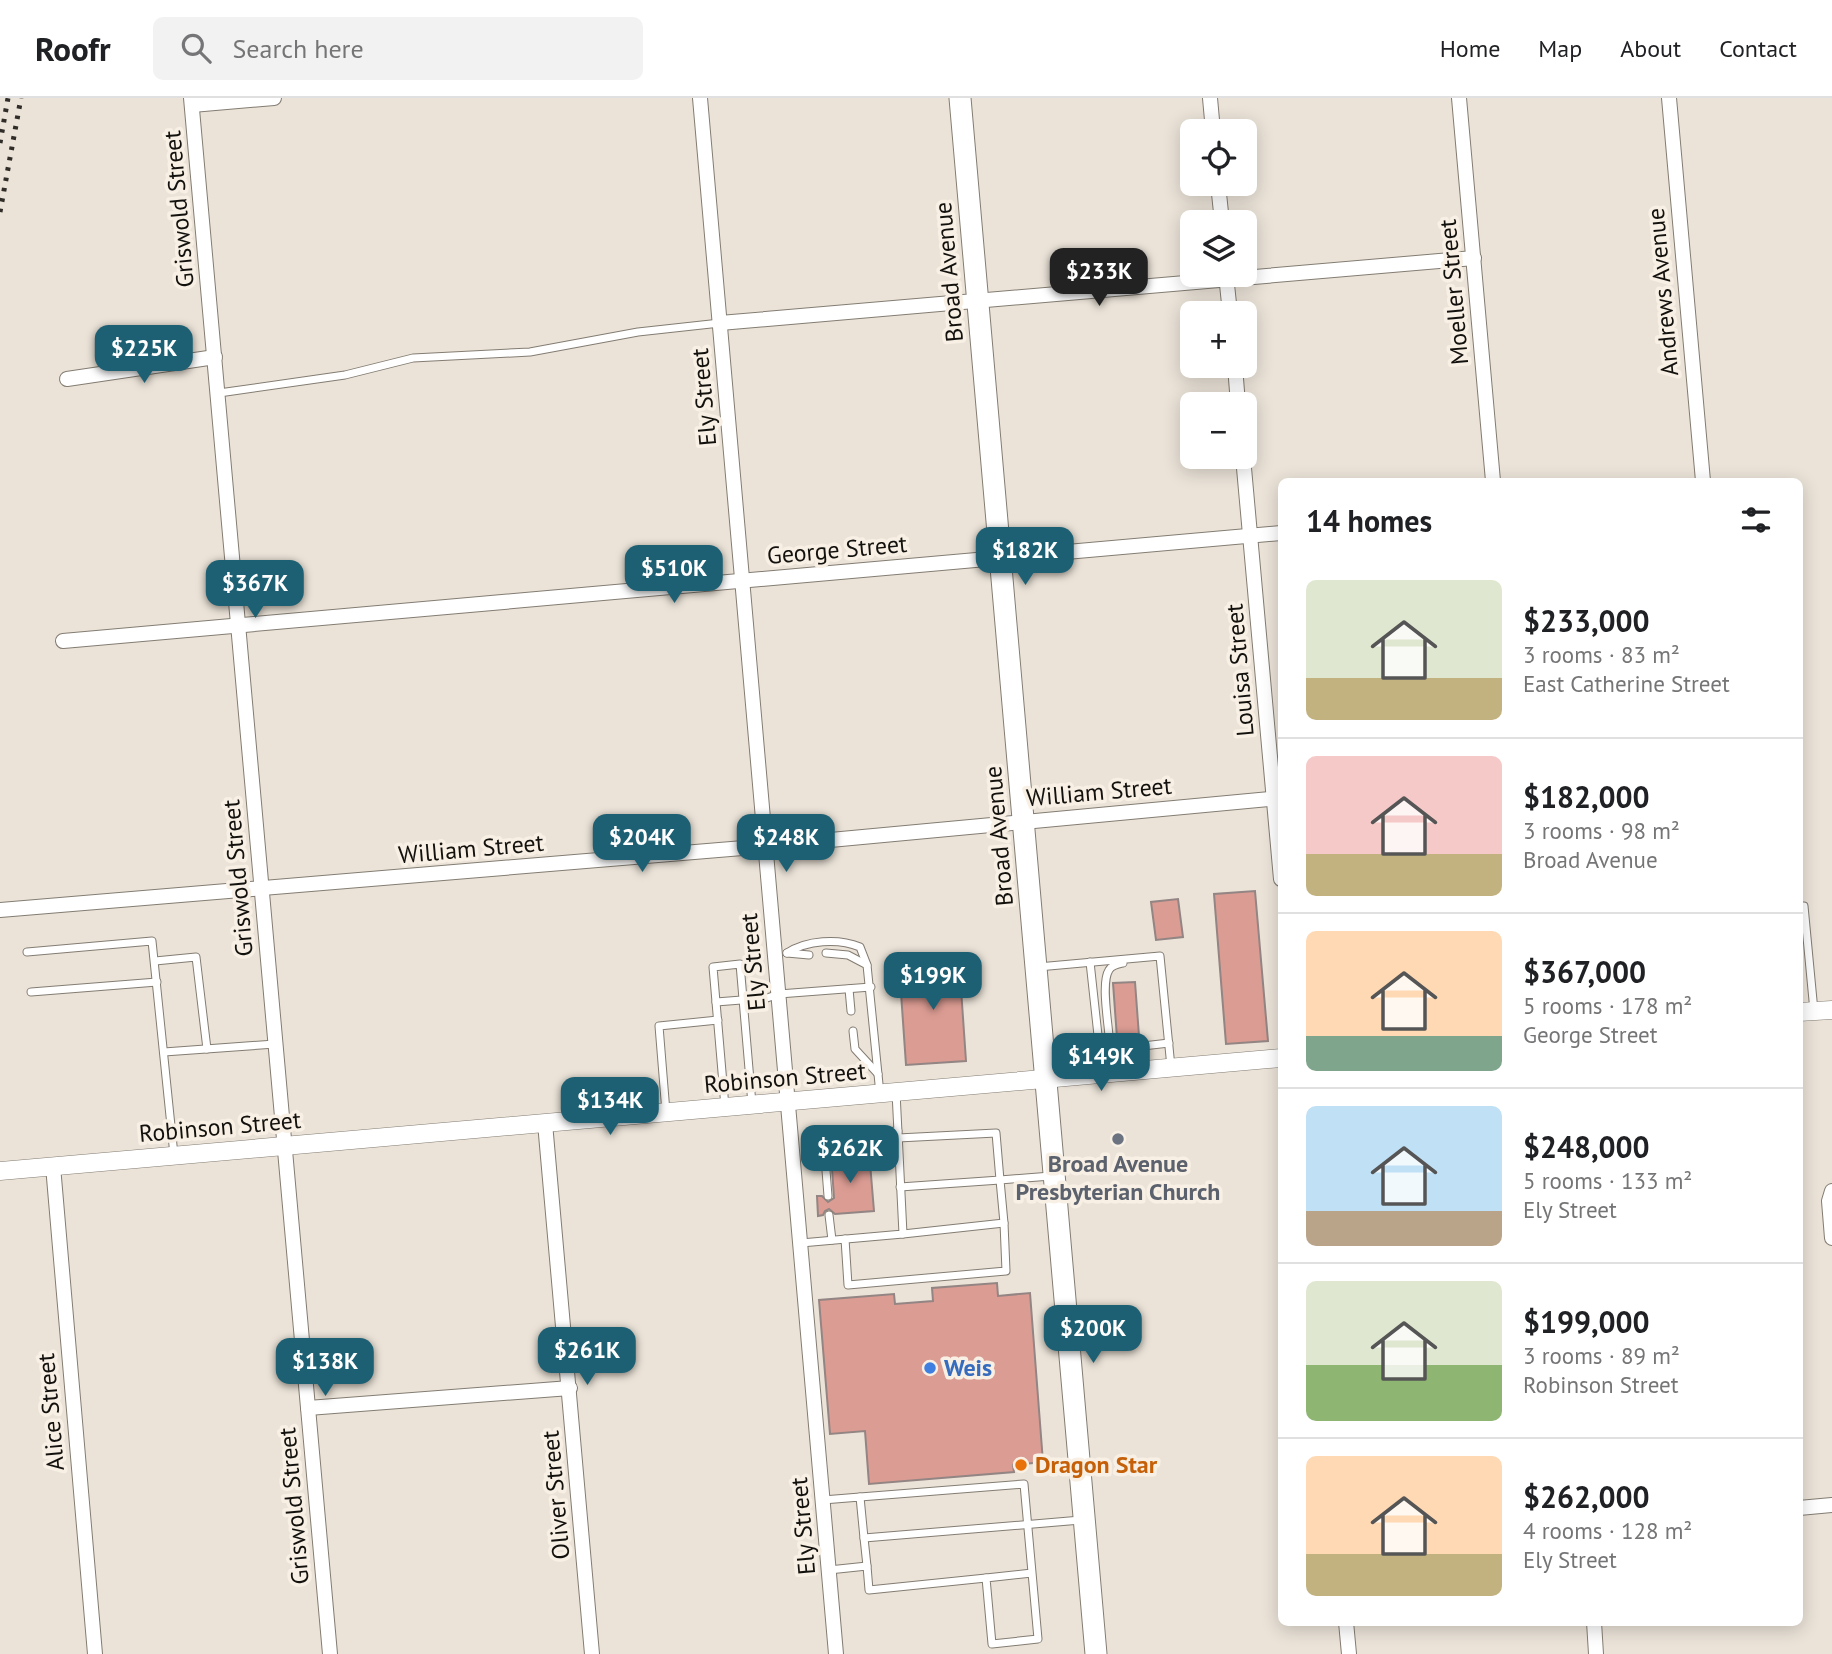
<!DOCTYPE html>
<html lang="en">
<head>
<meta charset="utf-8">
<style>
	body { margin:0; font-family:"PT Sans",sans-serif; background:#f2f2f2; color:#202124; height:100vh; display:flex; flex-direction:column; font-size:26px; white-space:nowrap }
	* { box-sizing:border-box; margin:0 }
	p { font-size:23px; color:#757577 }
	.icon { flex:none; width:38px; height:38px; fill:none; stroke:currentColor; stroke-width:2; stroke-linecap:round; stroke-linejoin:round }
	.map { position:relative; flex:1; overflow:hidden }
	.sheet { position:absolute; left:1278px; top:380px; width:525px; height:1148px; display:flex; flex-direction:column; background:#fff; border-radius:10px; box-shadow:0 4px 18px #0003 }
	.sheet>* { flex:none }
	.tools { position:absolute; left:1180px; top:21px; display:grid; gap:14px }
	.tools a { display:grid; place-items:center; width:77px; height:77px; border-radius:10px; background:#fff; box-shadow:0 4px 18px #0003; font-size:35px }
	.price { position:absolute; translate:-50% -60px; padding:0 16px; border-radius:14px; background:#1d6073; color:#fff; font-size:23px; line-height:46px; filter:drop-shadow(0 2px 4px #0008) }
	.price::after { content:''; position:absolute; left:50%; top:42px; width:21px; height:16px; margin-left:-10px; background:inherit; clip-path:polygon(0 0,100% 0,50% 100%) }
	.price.active { background:#222; color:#fff }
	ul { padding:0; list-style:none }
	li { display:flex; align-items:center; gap:21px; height:175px; padding:0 28px }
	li+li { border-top:2px solid #e0e0e0 }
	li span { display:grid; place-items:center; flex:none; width:196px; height:140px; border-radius:10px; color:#555 }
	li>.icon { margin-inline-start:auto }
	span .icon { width:84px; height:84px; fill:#fffc; stroke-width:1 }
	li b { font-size:30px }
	h2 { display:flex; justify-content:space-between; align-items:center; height:84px; padding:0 28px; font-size:30px }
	header { display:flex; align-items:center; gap:42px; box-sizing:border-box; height:98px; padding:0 35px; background:#fff; border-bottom:2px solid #e0e0e0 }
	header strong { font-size:33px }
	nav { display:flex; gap:38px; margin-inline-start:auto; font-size:24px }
	.search { width:490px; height:63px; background:#f2f2f2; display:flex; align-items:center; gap:18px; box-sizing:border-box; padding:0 24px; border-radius:10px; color:#757577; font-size:26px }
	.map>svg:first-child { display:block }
	.building { fill:#db9c93; stroke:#938583; stroke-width:2 }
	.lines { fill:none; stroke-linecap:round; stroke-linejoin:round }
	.service-casing { stroke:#837c72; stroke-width:9 }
	.minor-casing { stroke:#837c72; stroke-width:16 }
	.tertiary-casing { stroke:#837c72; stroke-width:19 }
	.secondary-casing { stroke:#837c72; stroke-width:23 }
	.service { stroke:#fff; stroke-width:7 }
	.minor { stroke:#fff; stroke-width:14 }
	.tertiary { stroke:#fff; stroke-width:18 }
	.secondary { stroke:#fff; stroke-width:21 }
	.rail { stroke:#302d28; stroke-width:5; stroke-dasharray:3.5 7; stroke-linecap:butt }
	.worship-dot { fill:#6b7280; stroke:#f8f0e5; stroke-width:2.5 }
	.shop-dot { fill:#3f7fe0; stroke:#f8f0e5; stroke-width:2.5 }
	.food-dot { fill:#e8710a; stroke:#f8f0e5; stroke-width:2.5 }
	.labels { text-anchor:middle; stroke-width:7; stroke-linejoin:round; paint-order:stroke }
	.street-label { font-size:24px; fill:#13110d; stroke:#f8f0e5 }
	.worship-label { font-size:24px; font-weight:bold; fill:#5b616d; stroke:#f8f0e5 }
	.shop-label { font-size:24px; font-weight:bold; fill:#366cbe; stroke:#f8f0e5; text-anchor:start }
	.food-label { font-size:24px; font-weight:bold; fill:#c56008; stroke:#f8f0e5; text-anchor:start }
</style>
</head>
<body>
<header>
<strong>Roofr</strong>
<div class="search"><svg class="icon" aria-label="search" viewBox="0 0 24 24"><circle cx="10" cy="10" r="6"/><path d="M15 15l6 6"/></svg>Search here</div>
<nav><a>Home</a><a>Map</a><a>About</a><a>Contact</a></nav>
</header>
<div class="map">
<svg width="1832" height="1556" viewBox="0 0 1832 1556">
	<rect width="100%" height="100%" fill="#ebe3d8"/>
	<!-- building -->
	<g class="building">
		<path d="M 1255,793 L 1268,943 L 1226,946 L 1214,796 Z"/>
		<path d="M 1178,801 L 1183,839 L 1156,842 L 1151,804 Z"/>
		<path d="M 959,862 L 966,963 L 906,967 L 899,866 Z"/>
		<path d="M 1135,884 L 1139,938 L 1117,940 L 1113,885 Z"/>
		<path d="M 869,1053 L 874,1113 L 835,1116 L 829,1111 L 825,1113 L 823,1117 L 818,1118 L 817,1098 L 822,1098 L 828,1104 L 834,1100 L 831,1056 Z"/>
		<path d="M 997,1185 L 998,1198 L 1030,1195 L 1043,1364 L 1013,1367 L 1014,1374 L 869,1386 L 865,1333 L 830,1336 L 819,1202 L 894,1196 L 895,1206 L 933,1203 L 932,1190 Z"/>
	</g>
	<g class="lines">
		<!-- service casing -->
		<g class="service-casing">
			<g id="service">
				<path d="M 219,295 L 345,277 L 413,260 L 530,254 L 638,234 L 720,225"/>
				<path d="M 1799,808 L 1804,808 L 1814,913"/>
				<path d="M 27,854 L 152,843 L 174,1057"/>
				<path d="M 787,855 C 807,842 838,840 860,849 L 867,867"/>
				<path d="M 787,855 L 809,857"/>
				<path d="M 826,855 L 848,857 L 867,867 L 880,996"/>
				<path d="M 155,863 L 196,859 L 207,951"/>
				<path d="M 1090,864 L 1102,974"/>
				<path d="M 1038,869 L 1160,858 L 1171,969"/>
				<path d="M 849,891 L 851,913"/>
				<path d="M 31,894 L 157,884"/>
				<path d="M 716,904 L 713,869 L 740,866 L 752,1006"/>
				<path d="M 853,933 L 855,951 L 878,976"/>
				<path d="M 1100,949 L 1109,938 C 1108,923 1101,884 1109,872 C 1112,867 1118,866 1123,865"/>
				<path d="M 1100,953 L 1169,945"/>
				<path d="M 164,954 L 275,946"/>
				<path d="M 725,1009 L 716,904 L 767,900 L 779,896 L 871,889"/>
				<path d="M 666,1014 L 659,928 L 718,922"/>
				<path d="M 898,1040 L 996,1035 L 1000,1082 L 900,1089"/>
				<path d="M 828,1098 L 824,1047 L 834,1037 L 898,1033"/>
				<path d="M 829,1117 L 832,1142"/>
				<path d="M 903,1136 L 1004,1125 L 1000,1082 L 1051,1078"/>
				<path d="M 845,1141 L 848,1187 L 1006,1173 L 1004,1125"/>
				<path d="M 801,1145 L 903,1136 L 896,994"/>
				<path d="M 860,1399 L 1024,1386 L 1038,1541 L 992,1546 L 986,1480 L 1032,1475"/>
				<path d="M 823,1402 L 860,1399 L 864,1440 L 1081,1422"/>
				<path d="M 864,1440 L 867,1468"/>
				<path d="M 829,1472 L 867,1468 L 869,1492 L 986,1480"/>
			</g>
		</g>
		<!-- minor casing -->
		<g class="minor-casing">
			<g id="minor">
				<path d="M 191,0 L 330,1556"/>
				<path d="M 700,0 L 836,1556"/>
				<path d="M 1210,0 L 1213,33"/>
				<path d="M 1459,0 L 1493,383"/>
				<path d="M 1669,0 L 1703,383"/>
				<path d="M 192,7 L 274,0"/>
				<path d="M 1218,86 L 1222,124"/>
				<path d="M 1226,177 L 1230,215"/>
				<path d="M 720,225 L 1474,160"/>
				<path d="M 1235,268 L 1238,306"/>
				<path d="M 67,281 L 215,259"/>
				<path d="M 1243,359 L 1281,781"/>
				<path d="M 63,543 L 1281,435"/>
				<path d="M 0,812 L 766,748 L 1281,700"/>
				<path d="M 545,1025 L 592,1556"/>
				<path d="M 53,1068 L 95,1556"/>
				<path d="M 1832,1093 L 1829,1103 L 1832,1140"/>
				<path d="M 308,1310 L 570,1290"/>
				<path d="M 1799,1410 L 1832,1407"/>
				<path d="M 1346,1524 L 1349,1556"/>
				<path d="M 1594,1524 L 1596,1556"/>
			</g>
		</g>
		<!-- tertiary casing -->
		<g class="tertiary-casing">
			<g id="tertiary">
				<path d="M 1799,914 L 1832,912"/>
				<path d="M 0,1073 L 1281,960"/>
			</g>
		</g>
		<!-- secondary casing -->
		<g class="secondary-casing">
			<path id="secondary" d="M 960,0 L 1096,1556"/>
		</g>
		<!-- service -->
		<use href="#service" class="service"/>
		<!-- minor -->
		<use href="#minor" class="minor"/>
		<!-- tertiary -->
		<use href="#tertiary" class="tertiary"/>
		<!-- secondary -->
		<use href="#secondary" class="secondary"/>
		<!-- rail -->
		<g class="rail">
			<path d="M 0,45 L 8,0"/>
			<path d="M 0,114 L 21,0"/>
		</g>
	</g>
	<!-- markers -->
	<circle class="worship-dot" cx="1118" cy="1041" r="7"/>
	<circle class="shop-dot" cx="930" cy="1270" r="7"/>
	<circle class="food-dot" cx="1021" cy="1367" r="7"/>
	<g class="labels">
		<!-- street labels -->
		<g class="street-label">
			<text transform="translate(179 111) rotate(-95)" y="8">Griswold Street</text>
			<text transform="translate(949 174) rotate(-95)" y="8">Broad Avenue</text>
			<text transform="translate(1454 194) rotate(-95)" y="8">Moeller Street</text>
			<text transform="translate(1663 194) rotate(-95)" y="8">Andrews Avenue</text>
			<text transform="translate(704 299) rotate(-95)" y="8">Ely Street</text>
			<text transform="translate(837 452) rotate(-5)" y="8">George Street</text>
			<text transform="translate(1240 572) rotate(-95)" y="8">Louisa Street</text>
			<text transform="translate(1099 694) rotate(-5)" y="8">William Street</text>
			<text transform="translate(999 738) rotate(-95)" y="8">Broad Avenue</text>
			<text transform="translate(471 751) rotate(-5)" y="8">William Street</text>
			<text transform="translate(238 780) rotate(-95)" y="8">Griswold Street</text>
			<text transform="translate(753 864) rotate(-95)" y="8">Ely Street</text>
			<text transform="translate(785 980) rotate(-5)" y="8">Robinson Street</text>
			<text transform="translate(220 1029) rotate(-5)" y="8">Robinson Street</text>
			<text transform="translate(51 1314) rotate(-95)" y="8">Alice Street</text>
			<text transform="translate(556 1397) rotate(-95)" y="8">Oliver Street</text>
			<text transform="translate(294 1408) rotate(-95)" y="8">Griswold Street</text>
			<text transform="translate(803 1428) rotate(-95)" y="8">Ely Street</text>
		</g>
		<!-- worship labels -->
		<g class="worship-label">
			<text x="1118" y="1074">Broad Avenue<tspan x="1118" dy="28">Presbyterian Church</tspan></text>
		</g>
		<!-- shop labels -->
		<g class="shop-label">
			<text x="944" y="1278">Weis</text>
		</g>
		<!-- food labels -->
		<g class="food-label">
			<text x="1035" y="1375">Dragon Star</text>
		</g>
	</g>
</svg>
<div class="tools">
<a><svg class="icon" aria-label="locate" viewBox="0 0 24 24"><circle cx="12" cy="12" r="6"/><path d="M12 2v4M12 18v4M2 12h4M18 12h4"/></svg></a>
<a><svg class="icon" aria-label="layers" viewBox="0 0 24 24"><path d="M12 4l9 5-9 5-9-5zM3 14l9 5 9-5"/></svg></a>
<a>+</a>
<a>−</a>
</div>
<b class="price active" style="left:1099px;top:210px">$233K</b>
<b class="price" style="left:144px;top:287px">$225K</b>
<b class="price" style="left:1025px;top:489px">$182K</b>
<b class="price" style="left:674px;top:507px">$510K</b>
<b class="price" style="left:255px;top:522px">$367K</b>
<b class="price" style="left:642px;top:776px">$204K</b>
<b class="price" style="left:786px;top:776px">$248K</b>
<b class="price" style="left:933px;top:914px">$199K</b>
<b class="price" style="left:1101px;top:995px">$149K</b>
<b class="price" style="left:610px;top:1039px">$134K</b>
<b class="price" style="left:850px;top:1087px">$262K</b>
<b class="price" style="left:1093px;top:1267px">$200K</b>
<b class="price" style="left:587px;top:1289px">$261K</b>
<b class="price" style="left:325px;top:1300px">$138K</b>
<section class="sheet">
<h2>14 homes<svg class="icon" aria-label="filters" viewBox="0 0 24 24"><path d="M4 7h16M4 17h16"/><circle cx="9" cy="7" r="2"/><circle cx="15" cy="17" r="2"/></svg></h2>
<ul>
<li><span style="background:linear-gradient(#dfe7d0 70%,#c2b280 0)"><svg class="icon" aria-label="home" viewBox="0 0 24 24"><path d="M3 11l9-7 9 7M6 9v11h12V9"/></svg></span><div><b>$233,000</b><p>3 rooms · 83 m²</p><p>East Catherine Street</p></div></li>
<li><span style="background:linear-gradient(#f6c9c9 70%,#c2b280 0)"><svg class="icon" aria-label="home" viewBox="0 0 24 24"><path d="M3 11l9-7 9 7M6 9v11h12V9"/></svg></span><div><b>$182,000</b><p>3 rooms · 98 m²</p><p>Broad Avenue</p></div></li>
<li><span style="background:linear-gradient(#ffd9b3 75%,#7fa58c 0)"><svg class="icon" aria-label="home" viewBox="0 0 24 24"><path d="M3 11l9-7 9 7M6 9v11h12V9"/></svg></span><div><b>$367,000</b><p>5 rooms · 178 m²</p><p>George Street</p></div></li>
<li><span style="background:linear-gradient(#bfe0f5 75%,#b9a48a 0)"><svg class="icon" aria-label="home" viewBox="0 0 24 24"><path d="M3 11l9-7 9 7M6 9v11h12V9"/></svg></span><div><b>$248,000</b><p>5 rooms · 133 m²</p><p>Ely Street</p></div></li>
<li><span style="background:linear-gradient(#dfe7d0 60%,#8fb573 0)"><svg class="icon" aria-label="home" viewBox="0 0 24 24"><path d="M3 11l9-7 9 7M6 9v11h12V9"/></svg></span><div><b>$199,000</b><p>3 rooms · 89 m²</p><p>Robinson Street</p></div></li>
<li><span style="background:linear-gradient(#ffd9b3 70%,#c2b280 0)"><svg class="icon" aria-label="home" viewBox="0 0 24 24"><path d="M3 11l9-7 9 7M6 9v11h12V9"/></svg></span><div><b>$262,000</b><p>4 rooms · 128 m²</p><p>Ely Street</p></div></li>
</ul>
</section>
</div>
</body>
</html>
